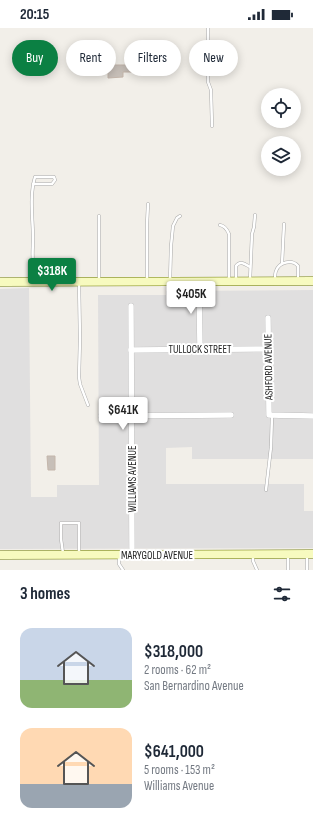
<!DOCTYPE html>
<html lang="en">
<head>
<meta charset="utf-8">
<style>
	body { margin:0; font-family:"Sofia Sans Condensed",sans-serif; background:#f2f2f3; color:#1f2937; height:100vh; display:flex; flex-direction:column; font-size:15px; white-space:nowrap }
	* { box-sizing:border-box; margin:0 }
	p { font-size:13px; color:#747a83 }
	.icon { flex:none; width:22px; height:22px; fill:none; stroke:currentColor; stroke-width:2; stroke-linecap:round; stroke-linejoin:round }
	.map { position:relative; height:542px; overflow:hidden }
	.sheet { display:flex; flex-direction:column; background:#fff; flex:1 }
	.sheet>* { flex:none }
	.guide { position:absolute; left:12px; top:12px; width:289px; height:36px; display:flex; gap:8px }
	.controls { position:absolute; left:261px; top:60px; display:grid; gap:8px }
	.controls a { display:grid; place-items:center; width:40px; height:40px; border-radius:50%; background:#fff; box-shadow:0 2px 10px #0003; font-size:20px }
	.price { position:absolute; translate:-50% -34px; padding:0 9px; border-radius:4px; background:#fff; color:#222; font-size:13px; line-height:26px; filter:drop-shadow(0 1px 2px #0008) }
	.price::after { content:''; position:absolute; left:50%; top:24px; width:12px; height:9px; margin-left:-6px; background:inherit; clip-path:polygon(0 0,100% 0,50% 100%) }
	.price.active { background:#0b8043; color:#fff }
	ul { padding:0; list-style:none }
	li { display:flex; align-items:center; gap:12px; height:100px; padding:0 20px }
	li span { display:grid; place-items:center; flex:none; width:112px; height:80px; border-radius:12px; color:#555 }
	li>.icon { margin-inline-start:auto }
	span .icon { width:48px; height:48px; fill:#fffc; stroke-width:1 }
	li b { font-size:17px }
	h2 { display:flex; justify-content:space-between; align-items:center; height:48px; padding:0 20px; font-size:17px }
	.chip { padding:0 14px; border-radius:18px; background:#fff; box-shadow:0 2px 10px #0003; font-size:14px; line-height:36px }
	.chip.active { background:#0b8043; color:#fff }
	.status { display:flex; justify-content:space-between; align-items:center; height:28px; padding:0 20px; background:#fff; direction:ltr }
	.status svg { height:11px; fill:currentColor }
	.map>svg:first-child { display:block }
	.residential { fill:#e0dfdf }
	.building { fill:#c7bfb8; stroke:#c4b6ab }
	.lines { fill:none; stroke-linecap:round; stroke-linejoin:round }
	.lane-casing { stroke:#a9a9a9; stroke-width:3.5 }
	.street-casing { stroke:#a9a9a9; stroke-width:6 }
	.secondary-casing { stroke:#707d05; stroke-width:9 }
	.lane { stroke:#fff; stroke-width:2.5 }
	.street { stroke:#fff; stroke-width:5.5 }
	.secondary { stroke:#f7fabf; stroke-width:8 }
	.labels { text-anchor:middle; stroke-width:4; stroke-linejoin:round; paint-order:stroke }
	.street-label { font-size:11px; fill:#222; stroke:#fff }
</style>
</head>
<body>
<div class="status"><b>20:15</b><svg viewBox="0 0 49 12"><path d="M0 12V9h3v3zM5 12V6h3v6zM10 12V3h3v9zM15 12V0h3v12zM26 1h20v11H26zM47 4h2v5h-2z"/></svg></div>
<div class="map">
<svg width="313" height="542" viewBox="0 0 313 542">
	<rect width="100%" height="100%" fill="#f2efe9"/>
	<!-- residential -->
	<path class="residential" d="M 29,260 L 31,469 L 57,469 L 57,457 L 99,457 L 98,267 L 166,267 L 166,263 L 313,262 L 313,431 L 192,431 L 192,419 L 166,420 L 166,456 L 304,456 L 304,483 L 313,483 L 313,520 L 0,521 L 0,261 Z"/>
	<!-- building -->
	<g class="building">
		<path d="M 128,35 L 133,35 L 133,44 L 123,44 L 123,49 L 108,50 L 108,37 L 128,37 Z"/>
		<path d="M 47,428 L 55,428 L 55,442 L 48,442 Z"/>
	</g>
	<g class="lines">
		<!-- lane casing -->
		<g class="lane-casing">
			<g id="lane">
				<path d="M 208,0 L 208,54 L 211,62 L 212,98"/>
				<path d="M 33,156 L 52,156 L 55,152 L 54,149 L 35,149 C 29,169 33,190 33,211 C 33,218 32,227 33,233 C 34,237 36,238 38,241 C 41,244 40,249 40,253"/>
				<path d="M 99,188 L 99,253"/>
				<path d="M 220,197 C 225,198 227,201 229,206 L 229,253"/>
				<path d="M 282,236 L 284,196"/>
				<path d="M 250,252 L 252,206 L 254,199 L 255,187"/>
				<path d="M 275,252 C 275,249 275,245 276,243 C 279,234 292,231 298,238 L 298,252"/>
				<path d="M 147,253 L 147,196 L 148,176"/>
				<path d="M 170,253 L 171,218 L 173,198 L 177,190 L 180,188"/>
				<path d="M 236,253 L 236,238 C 240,232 245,236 250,239"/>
				<path d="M 79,255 L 80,311 L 79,349 L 80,356 L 88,377"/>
				<path d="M 266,462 L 271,419 L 272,388"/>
				<path d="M 63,525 L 61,511 L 61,495 L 79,495 L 79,525"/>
				<path d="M 119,527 L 119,536 L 123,542"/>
				<path d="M 253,527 L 253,533 L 257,542"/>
				<path d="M 288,527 L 288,542"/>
				<path d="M 307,542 L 307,527"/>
			</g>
		</g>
		<!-- street casing -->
		<g class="street-casing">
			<g id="street">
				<path d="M 199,253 L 200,321"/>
				<path d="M 131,278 L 132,527"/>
				<path d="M 268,290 L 269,387 L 313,388"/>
				<path d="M 131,322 L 268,321"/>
				<path d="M 101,388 L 231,387"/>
			</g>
		</g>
		<!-- secondary casing -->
		<g class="secondary-casing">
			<g id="secondary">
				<path d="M 0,254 L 313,253"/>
				<path d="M 0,527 L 313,526"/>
			</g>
		</g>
		<!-- lane -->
		<use href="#lane" class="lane"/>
		<!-- street -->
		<use href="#street" class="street"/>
		<!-- secondary -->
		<use href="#secondary" class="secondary"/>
	</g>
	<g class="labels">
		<!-- street labels -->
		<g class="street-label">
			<text x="200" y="325">TULLOCK STREET</text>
			<text transform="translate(268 339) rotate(-91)" y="4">ASHFORD AVENUE</text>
			<text transform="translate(132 451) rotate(-90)" y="4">WILLIAMS AVENUE</text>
			<text x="157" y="531">MARYGOLD AVENUE</text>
		</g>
	</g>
</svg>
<div class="controls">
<a><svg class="icon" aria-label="locate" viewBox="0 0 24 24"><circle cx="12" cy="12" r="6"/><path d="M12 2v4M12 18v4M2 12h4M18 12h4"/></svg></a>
<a><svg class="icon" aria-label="layers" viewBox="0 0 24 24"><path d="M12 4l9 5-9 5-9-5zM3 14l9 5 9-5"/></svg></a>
</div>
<b class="price active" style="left:52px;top:264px">$318K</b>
<b class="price" style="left:191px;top:287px">$405K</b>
<b class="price" style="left:123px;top:403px">$641K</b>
<div class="guide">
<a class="chip active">Buy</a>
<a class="chip">Rent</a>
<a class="chip">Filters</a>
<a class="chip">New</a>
</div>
</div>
<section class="sheet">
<h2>3 homes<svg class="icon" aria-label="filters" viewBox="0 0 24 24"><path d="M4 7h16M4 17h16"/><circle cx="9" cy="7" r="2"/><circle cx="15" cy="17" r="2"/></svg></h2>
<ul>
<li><span style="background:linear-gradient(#c9d6e8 65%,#8fb573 0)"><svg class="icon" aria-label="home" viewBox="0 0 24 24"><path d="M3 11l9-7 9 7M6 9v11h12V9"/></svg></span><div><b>$318,000</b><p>2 rooms · 62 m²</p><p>San Bernardino Avenue</p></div></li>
<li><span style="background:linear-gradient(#ffd9b3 70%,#9aa5b1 0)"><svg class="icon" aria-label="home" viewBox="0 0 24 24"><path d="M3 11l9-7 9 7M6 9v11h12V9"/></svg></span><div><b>$641,000</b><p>5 rooms · 153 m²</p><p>Williams Avenue</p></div></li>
</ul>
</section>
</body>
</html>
